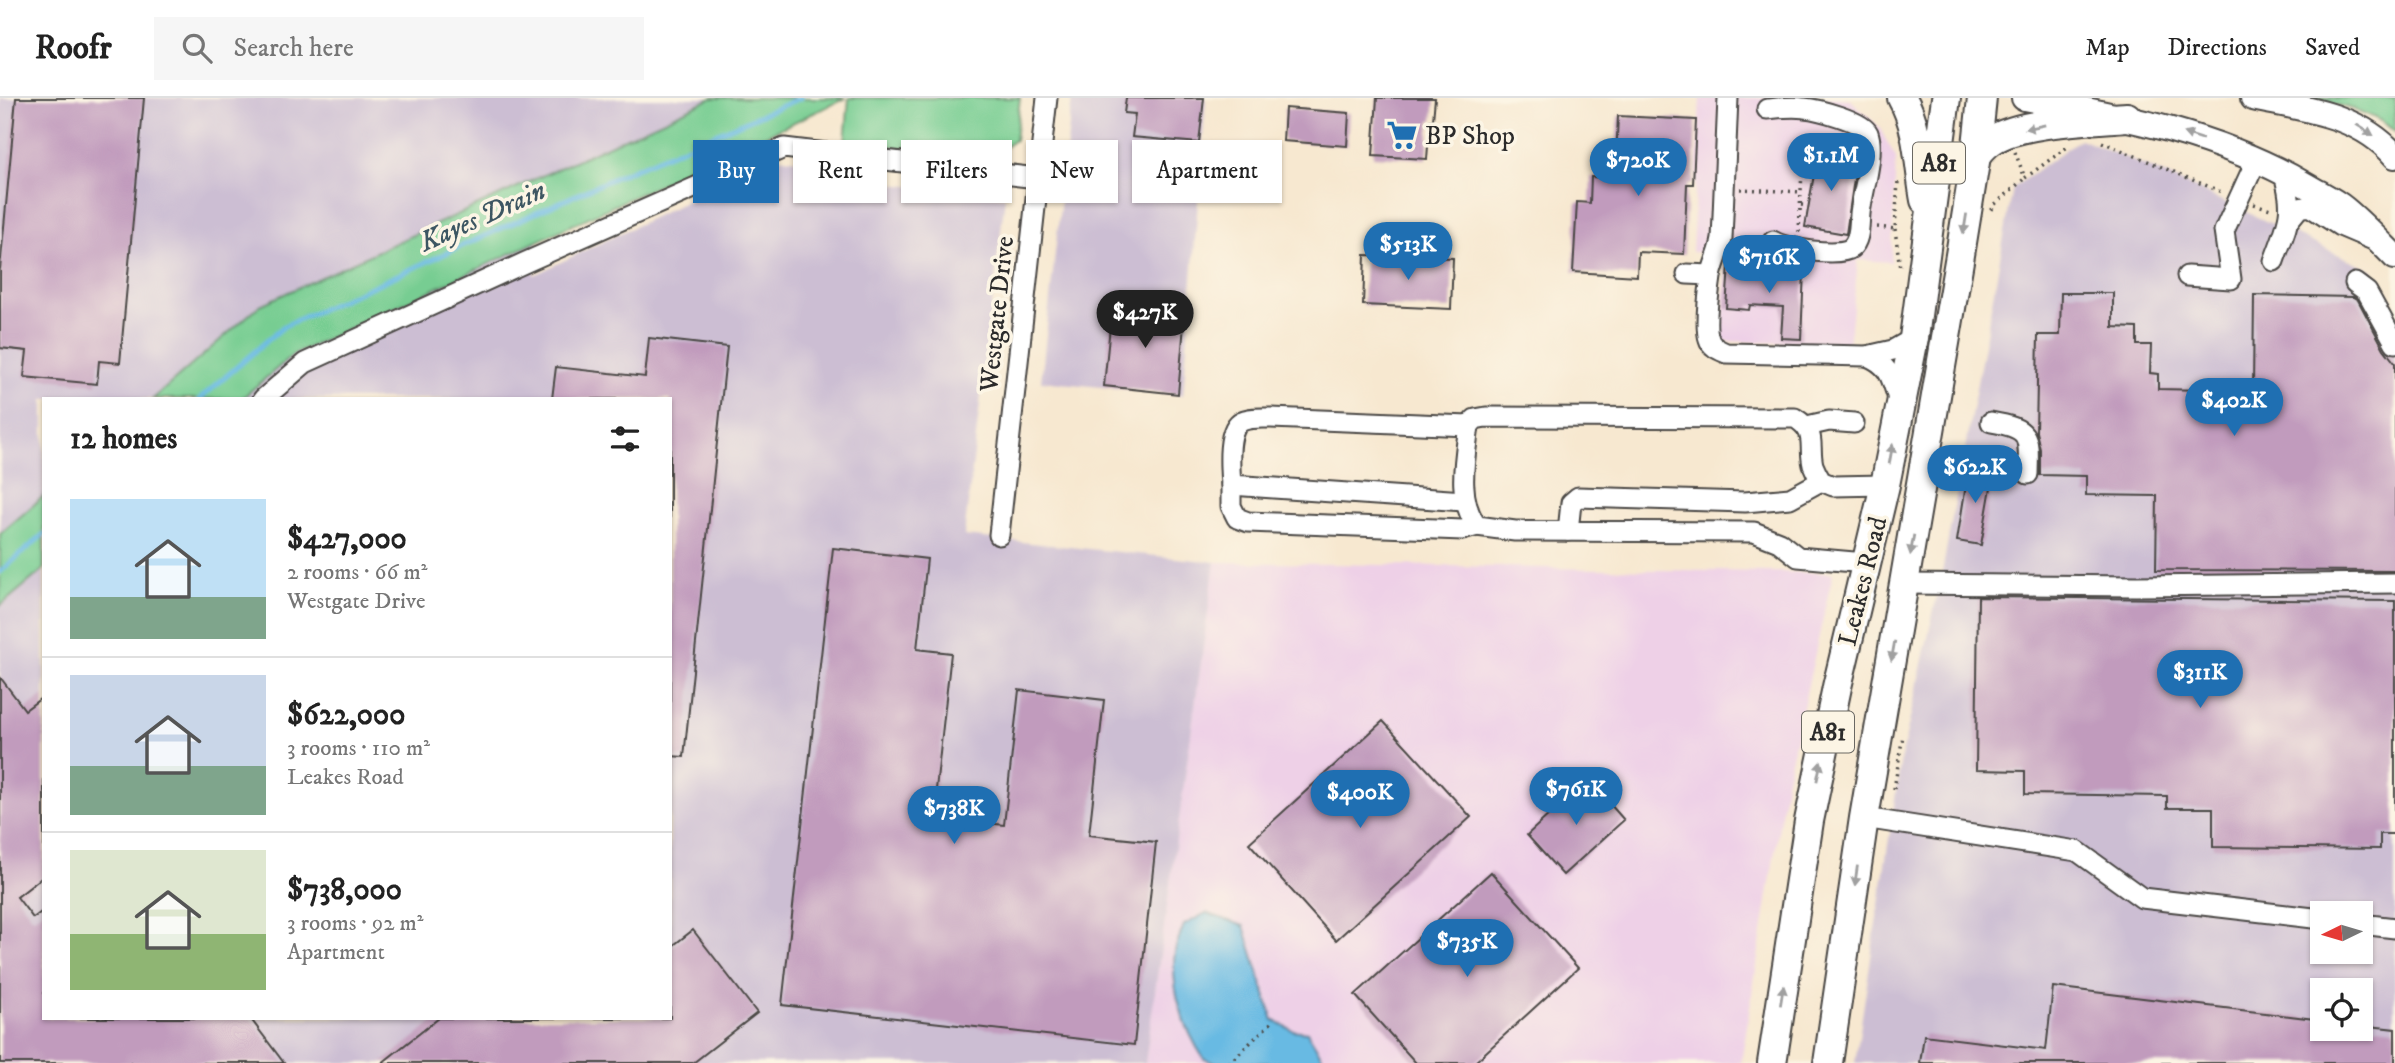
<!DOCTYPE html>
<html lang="en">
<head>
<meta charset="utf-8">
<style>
	body { margin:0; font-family:"IM FELL DW Pica",serif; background:#f6f6f6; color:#222; height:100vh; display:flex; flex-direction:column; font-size:26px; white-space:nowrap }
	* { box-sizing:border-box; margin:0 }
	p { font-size:23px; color:#767676 }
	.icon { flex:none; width:38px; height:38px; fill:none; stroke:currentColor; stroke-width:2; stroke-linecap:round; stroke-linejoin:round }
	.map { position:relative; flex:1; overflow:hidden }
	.panel { position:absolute; left:42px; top:299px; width:630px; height:623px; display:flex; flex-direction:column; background:#fff; border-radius:0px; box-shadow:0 2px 5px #0004 }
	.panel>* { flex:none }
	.top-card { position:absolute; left:693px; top:42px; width:665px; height:63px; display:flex; gap:14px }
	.needle { width:46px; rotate:265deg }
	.fabs { position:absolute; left:2310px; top:803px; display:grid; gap:14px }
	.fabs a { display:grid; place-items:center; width:63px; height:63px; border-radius:0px; background:#fff; box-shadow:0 2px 5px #0004; font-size:35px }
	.price { position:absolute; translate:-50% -60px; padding:0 16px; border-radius:24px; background:#1f6fb2; color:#fff; font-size:23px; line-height:46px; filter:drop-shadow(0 2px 4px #0008) }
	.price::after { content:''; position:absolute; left:50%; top:42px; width:21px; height:16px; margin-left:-10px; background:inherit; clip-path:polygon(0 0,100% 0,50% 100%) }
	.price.on { background:#222; color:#fff }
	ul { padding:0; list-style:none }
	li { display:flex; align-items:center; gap:21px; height:175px; padding:0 28px }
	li+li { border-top:2px solid #e0e0e0 }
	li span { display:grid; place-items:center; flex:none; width:196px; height:140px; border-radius:0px; color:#555 }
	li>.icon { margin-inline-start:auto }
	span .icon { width:84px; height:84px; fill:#fffc; stroke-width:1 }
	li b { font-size:30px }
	h2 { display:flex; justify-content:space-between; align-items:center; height:84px; padding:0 28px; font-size:30px }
	.pill { padding:0 24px; border-radius:0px; background:#fff; box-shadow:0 2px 5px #0004; font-size:24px; line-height:63px }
	.pill.on { background:#1f6fb2; color:#fff }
	header { display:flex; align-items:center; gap:42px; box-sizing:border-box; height:98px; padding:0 35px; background:#fff; border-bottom:2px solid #e0e0e0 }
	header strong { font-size:33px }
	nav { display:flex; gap:38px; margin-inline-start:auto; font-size:24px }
	.search { width:490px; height:63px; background:#f6f6f6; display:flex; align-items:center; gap:18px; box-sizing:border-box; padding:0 24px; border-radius:0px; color:#767676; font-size:26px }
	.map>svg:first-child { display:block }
	.built { fill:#eed0e7 }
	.industrial { fill:#ccbed3; fill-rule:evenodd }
	.green { fill:#77cd92; stroke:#517c5e; stroke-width:2 }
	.water { fill:#68bae3; stroke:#4a7287; stroke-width:2 }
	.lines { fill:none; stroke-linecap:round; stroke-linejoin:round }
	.stream { stroke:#68bae3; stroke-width:5 }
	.building { fill:#c19bbd }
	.minor-casing { stroke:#4a4744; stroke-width:23 }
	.major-casing { stroke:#4a4744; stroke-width:28 }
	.highway-casing { stroke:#4a4744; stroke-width:32 }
	.path { stroke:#4a4744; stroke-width:3.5; stroke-dasharray:2 5; stroke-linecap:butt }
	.minor { stroke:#fff; stroke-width:19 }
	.major { stroke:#fff; stroke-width:24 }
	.highway { stroke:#fff; stroke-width:28 }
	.oneway { fill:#a0a0a0 }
	.labels { text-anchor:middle; stroke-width:7; stroke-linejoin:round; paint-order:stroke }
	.shield { fill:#fcf5e5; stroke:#6a6863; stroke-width:2 }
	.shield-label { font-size:24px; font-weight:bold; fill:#2b2b2b }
	.poi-label { font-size:26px; fill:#2b2b2b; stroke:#fcf5e5; text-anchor:start }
	.street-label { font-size:26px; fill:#2b2b2b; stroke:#fcf5e5 }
	.water-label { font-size:28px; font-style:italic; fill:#3d5662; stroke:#fcf5e5 }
</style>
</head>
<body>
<header>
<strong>Roofr</strong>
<div class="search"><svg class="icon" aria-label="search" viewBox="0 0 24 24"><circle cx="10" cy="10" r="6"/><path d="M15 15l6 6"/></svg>Search here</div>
<nav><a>Map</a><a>Directions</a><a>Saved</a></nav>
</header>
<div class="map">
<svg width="2395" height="965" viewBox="0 0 2395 965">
	<rect width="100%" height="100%" fill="#fcf5e5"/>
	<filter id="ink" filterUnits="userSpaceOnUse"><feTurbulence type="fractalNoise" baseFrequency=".0143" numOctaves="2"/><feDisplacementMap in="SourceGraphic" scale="14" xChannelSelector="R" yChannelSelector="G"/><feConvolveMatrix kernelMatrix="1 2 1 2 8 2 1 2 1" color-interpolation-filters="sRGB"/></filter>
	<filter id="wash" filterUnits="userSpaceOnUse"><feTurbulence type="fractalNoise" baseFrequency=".00686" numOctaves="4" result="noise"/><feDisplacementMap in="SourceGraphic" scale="28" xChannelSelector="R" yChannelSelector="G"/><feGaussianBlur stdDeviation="1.57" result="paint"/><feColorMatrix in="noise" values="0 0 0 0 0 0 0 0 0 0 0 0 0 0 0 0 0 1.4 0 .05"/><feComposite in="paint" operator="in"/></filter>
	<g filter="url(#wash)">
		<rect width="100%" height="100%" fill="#f7e8d0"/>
		<!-- built -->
		<g class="built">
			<path d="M 1700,0 L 1838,0 L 1851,2 L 1879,29 L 1896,60 L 1891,164 L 1858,162 L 1849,247 L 1722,243 L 1726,164 L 1730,156 L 1692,154 Z"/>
			<path d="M 1215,464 L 1833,475 L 1786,685 L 1741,965 L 1145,965 Z"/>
		</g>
		<!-- industrial -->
		<g class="industrial">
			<path d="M 0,0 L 712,0 L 260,207 L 153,301 L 44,301 L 44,398 L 0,436 Z"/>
			<path d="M 1072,0 L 1206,0 L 1183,297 L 1041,283 Z"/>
			<path d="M 2080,41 L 2159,74 L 2372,172 L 2395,213 L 2395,965 L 1855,965 L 1901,661 L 1942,475 L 2013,90 ZM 2322,816 L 2361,816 L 2361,854 L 2322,854 ZM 2322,892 L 2361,892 L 2361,931 L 2322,931 Z"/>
			<path d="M 778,59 L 874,74 L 873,84 L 1005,99 L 964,438 L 1215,464 L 1145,965 L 0,965 L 0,508 L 44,471 L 44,920 L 670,920 L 670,301 L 241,301 L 294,256 L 537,143 L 534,177 Z"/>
		</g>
		<!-- green -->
		<g class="green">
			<path d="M 712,0 L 846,0 L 294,256 L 241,301 L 153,301 L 260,207 Z"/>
			<path d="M 849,0 L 1020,0 L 1015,42 L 991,59 L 845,44 Z"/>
			<path d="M 2305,0 L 2395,0 L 2395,34 C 2372,12 2335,6 2305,0 Z"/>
			<path d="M 44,398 L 44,471 L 0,508 L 0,436 Z"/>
		</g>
		<!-- water -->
		<path class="water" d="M 1206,815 L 1244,828 L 1273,922 L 1292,932 L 1307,934 L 1326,965 L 1217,965 L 1204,961 C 1184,930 1170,891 1175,853 C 1177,844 1181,835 1184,827 Z"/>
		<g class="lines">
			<!-- stream -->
			<g class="stream">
				<path d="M 200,301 L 284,228 L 627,74 L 800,0"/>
				<path d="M 0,474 L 44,436"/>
			</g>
		</g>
		<g id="blocks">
			<!-- building -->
			<g class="building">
				<path d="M 16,0 L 144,0 L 120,265 L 99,263 L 97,286 L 24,279 L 27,253 L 0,250 L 0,172 Z"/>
				<path d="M 1126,0 L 1204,0 L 1199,45 L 1132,39 L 1135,16 L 1124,15 Z"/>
				<path d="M 1377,0 L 1435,0 L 1433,22 L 1430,22 L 1427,61 L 1373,58 Z"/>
				<path d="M 1285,10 L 1349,15 L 1347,48 L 1283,43 Z"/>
				<path d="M 1618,18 L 1696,22 L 1693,86 L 1687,86 L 1684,156 L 1638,154 L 1637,178 L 1573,174 L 1577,104 L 1590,105 L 1591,79 L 1615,80 Z"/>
				<path d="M 1818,53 L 1857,60 L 1846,136 L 1805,129 Z"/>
				<path d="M 1365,157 L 1453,160 L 1451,211 L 1363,207 Z"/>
				<path d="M 1729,167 L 1752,168 L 1751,176 L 1781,178 L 1781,172 L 1804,173 L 1801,241 L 1781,240 L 1783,209 L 1750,207 L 1749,212 L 1726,210 Z"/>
				<path d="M 2061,195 L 2113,195 L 2113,229 L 2137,230 L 2137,247 L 2151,247 L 2150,275 L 2158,276 L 2158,291 L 2253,293 L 2254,197 L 2353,199 L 2358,202 L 2384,251 L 2395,265 L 2395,473 L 2156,472 L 2157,398 L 2086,397 L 2086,378 L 2040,377 L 2040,351 L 2036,334 L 2038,237 L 2060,237 Z"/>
				<path d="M 1112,208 L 1185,215 L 1178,296 L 1104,288 Z"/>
				<path d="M 649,240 L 727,249 L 684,659 L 670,658 L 670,301 L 552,301 L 556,269 L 645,279 Z"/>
				<path d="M 1969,368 L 1994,372 L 1981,447 L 1957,443 Z"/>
				<path d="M 833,450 L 927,461 L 917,551 L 951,555 L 933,719 L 1004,727 L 1019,592 L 1104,602 L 1089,737 L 1156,744 L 1134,947 L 782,907 Z"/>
				<path d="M 1978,499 L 2395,503 L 2395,736 L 2380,736 L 2380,751 L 2213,749 L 2213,710 L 2167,710 L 2167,698 L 2025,696 L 2025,673 L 1976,672 Z"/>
				<path d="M 0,579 L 25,612 L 44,598 L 44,778 L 17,799 L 33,820 L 44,812 L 44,920 L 250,920 L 284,965 L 0,965 Z"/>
				<path d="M 1383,623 L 1471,719 L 1336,842 L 1249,745 Z"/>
				<path d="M 1588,681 L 1624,722 L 1563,777 L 1527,737 Z"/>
				<path d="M 1491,774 L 1578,870 L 1474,965 L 1416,965 L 1355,897 Z"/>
				<path d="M 693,832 L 757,915 L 693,965 L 382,965 L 439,920 L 670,920 L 670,850 Z"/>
				<path d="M 2053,889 L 2322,922 L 2322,931 L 2361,931 L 2361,927 L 2395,931 L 2395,965 L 1920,965 L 1924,937 L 2046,952 Z"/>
			</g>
		</g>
	</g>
	<g filter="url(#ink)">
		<use href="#blocks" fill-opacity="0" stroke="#4a4744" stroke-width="2"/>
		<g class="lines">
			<!-- minor casing -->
			<g class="minor-casing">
				<g id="minor">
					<path d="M 1728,0 L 1722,141 C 1720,155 1713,166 1711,179 C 1709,193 1704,228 1709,241 C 1711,249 1719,252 1726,255 L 1867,258 L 1893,252 L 1914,240"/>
					<path d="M 1767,11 C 1779,10 1792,8 1804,10 C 1817,11 1863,23 1868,35 C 1875,53 1864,89 1861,109 C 1858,121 1862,141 1851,150 C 1840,159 1785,151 1773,143"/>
					<path d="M 2290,121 L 2299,110 L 2309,108 L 2340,128 L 2373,142"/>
					<path d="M 2274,163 C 2288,124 2296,115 2283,73"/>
					<path d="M 1687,176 L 1711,177"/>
					<path d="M 2187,178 L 2231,181 L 2224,133 L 2257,61"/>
					<path d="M 2355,185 L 2367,194 L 2395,245"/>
					<path d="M 1867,258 C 1892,268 1891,282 1900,306"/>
					<path d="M 263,301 L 305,265 L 524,165 L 784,50 L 1037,80"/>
					<path d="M 1991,324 C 2031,331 2029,337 2028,376"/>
					<path d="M 1807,328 L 1829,323 L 1854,325"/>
					<path d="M 1231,387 L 1231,408 L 1237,420 L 1248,424 L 1463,432 L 1477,428"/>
					<path d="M 1464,403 L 1231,387 C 1230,372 1226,330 1242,323 C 1250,319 1262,320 1271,320 L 1469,328"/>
					<path d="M 1568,433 L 1571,405 L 1578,399 L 1745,404 L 1790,400 L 1821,383"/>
					<path d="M 999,437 L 1047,0"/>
					<path d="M 1865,465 L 1798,459 L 1779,444 L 1754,434 L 1515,433 L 1477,428 C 1456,401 1465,360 1469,328 L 1475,321 L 1486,319 L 1795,320 C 1818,334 1808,346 1813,367 C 1815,372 1818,378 1821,383 L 1833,388 L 1885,387"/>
					<path d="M 1905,486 L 2136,488 L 2395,485"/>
					<path d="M 1864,720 L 2077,753 L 2142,800 L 2322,821"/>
					<path d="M 2361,826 L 2395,830"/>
				</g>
			</g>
			<!-- major casing -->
			<g class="major-casing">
				<g id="major">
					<path d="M 2024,0 C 2122,18 2222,37 2309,89 C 2321,96 2334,102 2345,111 C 2363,126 2379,143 2395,159"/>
					<path d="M 2253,0 C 2304,11 2359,16 2395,58"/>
				</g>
			</g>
			<!-- highway casing -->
			<g class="highway-casing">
				<g id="highway">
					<path d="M 1902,0 C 1919,29 1919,70 1925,102"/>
					<path d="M 1976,58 C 1980,53 1985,47 1991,43 C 2020,23 2092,22 2127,19"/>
					<path d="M 1772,965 L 1809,723 L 1837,589 L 1885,387 L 1914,240 L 1946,0"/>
					<path d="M 1828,965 L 1864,720 L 1960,157 L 1976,58 L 1982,0"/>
				</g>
			</g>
			<!-- path -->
			<g class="path">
				<path d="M 2102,44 L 2224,95"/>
				<path d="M 2015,54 L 2025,80 L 2070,47"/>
				<path d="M 1803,69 L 1815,71"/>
				<path d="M 1740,91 L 1802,94"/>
				<path d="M 2254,106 L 2274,112"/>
				<path d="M 1801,107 L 1809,108"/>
				<path d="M 1992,112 L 1993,108 L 2025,80"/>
				<path d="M 1877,129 L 1895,131 L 1898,83"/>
				<path d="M 1895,131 L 1900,171"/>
				<path d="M 1799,134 L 1803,52"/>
				<path d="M 1894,691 L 1903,637"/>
				<path d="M 1229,965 L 1273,923"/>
			</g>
			<!-- minor -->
			<use href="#minor" class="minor"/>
			<!-- major -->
			<use href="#major" class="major"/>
			<!-- highway -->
			<use href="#highway" class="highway"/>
		</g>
		<!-- one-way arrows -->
		<defs><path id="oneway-solid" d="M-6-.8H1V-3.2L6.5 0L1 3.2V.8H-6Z" transform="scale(1.75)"/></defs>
		<g class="oneway">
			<use href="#oneway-solid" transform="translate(2035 29) rotate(168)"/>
			<use href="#oneway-solid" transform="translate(2365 32) rotate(32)"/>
			<use href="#oneway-solid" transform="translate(2193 38) rotate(-162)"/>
			<use href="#oneway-solid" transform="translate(1965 126) rotate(99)"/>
			<use href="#oneway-solid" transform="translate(1891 356) rotate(-80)"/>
			<use href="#oneway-solid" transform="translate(1912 447) rotate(100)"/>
			<use href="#oneway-solid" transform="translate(1893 553) rotate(100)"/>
			<use href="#oneway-solid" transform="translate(1819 673) rotate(-78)"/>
			<use href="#oneway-solid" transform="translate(1856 778) rotate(98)"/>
			<use href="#oneway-solid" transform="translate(1782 897) rotate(-81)"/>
		</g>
	</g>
	<!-- icons -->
	<defs>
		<g id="supermarket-bare" transform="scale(2.415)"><path d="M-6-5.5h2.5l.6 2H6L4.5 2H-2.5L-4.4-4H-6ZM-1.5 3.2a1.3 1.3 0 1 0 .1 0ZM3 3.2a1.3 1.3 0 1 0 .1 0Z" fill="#1f6fb2" stroke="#fcf5e5" stroke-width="2.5" paint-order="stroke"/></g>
	</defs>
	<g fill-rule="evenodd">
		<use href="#supermarket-bare" x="1402" y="37"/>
	</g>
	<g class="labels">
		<!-- shield labels -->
		<g class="shield">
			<rect x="1913" y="44.5" width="52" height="41" rx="5"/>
			<rect x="1802" y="613.5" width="52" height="41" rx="5"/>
		</g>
		<g class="shield-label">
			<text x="1939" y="73">A81</text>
			<text x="1828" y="642">A81</text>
		</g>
		<!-- poi labels -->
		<g class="poi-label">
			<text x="1425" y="46">BP Shop</text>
		</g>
		<!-- street labels -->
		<g class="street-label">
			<text transform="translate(996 216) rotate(-84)" y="9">Westgate Drive</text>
			<text transform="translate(1862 483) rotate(-76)" y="9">Leakes Road</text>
		</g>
		<!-- water labels -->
		<g class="water-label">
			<text transform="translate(482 117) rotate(-24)" y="10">Kayes Drain</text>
		</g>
	</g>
</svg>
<div class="fabs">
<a><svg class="needle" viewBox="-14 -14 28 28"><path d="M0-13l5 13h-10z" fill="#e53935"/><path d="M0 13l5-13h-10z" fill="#767676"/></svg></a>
<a><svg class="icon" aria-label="locate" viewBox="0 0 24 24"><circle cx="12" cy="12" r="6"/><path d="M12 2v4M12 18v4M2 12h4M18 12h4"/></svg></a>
</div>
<b class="price" style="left:1831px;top:95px">$1.1M</b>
<b class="price" style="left:1638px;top:100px">$720K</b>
<b class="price" style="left:1408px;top:184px">$513K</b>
<b class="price" style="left:1769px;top:197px">$716K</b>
<b class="price on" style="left:1145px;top:252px">$427K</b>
<b class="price" style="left:2234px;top:340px">$402K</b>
<b class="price" style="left:1975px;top:407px">$622K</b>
<b class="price" style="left:2200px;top:612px">$311K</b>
<b class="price" style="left:1576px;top:729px">$761K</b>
<b class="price" style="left:1360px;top:732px">$400K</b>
<b class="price" style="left:954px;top:748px">$738K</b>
<b class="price" style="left:1467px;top:881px">$735K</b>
<div class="top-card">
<a class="pill on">Buy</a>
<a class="pill">Rent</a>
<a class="pill">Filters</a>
<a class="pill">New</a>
<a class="pill">Apartment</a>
</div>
<section class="panel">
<h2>12 homes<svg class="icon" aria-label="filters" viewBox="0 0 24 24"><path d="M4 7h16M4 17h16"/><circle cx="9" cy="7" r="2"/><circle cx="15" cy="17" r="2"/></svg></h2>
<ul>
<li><span style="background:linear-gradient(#bfe0f5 70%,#7fa58c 0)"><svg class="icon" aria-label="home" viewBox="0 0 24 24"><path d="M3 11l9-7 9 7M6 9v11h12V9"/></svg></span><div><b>$427,000</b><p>2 rooms · 66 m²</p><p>Westgate Drive</p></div></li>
<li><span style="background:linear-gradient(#c9d6e8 65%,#7fa58c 0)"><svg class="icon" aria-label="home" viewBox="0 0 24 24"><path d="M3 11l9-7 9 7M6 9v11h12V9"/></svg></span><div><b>$622,000</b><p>3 rooms · 110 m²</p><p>Leakes Road</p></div></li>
<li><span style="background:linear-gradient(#dfe7d0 60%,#8fb573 0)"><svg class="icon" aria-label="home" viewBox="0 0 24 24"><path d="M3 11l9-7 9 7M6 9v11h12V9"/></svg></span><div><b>$738,000</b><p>3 rooms · 92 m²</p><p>Apartment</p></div></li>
</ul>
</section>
</div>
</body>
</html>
